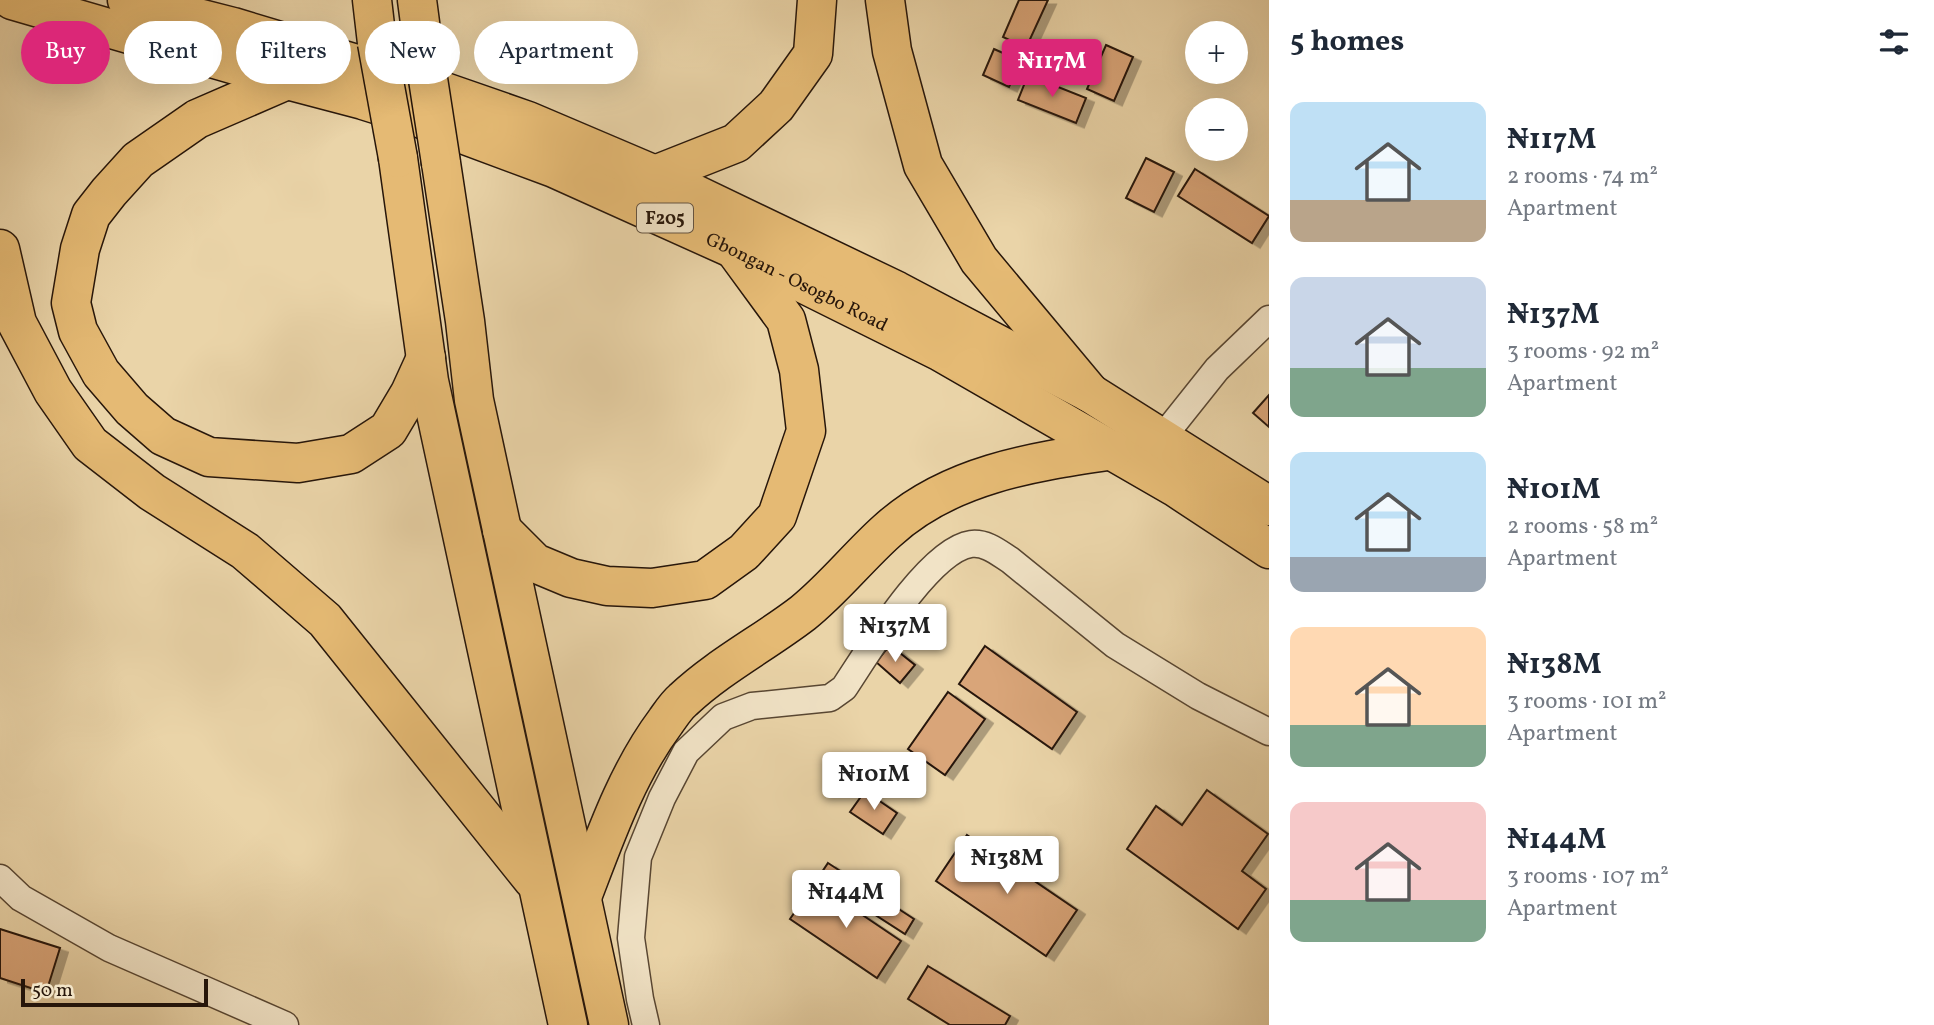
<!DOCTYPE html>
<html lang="en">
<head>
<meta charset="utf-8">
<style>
	body { margin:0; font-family:Vollkorn,serif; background:#f6f6f7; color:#1f2937; height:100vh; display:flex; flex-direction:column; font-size:26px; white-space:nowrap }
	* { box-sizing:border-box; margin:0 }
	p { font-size:23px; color:#747a83 }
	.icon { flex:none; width:38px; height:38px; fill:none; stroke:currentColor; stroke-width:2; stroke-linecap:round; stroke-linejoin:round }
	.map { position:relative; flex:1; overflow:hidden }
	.sheet { display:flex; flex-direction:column; background:#fff; width:665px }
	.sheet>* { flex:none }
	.hud { position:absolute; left:21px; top:21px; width:665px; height:63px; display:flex; gap:14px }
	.tools { position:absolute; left:1185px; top:21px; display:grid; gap:14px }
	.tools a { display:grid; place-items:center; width:63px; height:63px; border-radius:50%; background:#fff; box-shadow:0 7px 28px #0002; font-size:35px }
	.scale { position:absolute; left:21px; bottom:18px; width:187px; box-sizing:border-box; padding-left:7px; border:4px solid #27160a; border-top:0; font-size:19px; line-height:24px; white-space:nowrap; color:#27160a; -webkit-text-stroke:5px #f1e3c6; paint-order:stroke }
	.price { position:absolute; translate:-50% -60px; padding:0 16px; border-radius:7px; background:#fff; color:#222; font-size:23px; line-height:46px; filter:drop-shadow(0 2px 4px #0008) }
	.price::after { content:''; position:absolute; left:50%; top:42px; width:21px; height:16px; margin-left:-10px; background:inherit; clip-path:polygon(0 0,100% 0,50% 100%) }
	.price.current { background:#db2777; color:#fff }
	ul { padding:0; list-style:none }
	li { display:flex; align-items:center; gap:21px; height:175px; padding:0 21px }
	li span { display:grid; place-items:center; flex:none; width:196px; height:140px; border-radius:14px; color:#555 }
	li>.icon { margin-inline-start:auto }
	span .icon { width:84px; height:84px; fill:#fffc; stroke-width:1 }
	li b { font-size:30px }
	h2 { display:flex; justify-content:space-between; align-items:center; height:84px; padding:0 21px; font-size:30px }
	.pill { padding:0 24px; border-radius:32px; background:#fff; box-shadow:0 7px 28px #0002; font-size:24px; line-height:63px }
	.pill.current { background:#db2777; color:#fff }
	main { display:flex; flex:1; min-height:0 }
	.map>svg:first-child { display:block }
	.building { fill:#d9a579; stroke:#27160a; stroke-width:2; filter:url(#shadow) }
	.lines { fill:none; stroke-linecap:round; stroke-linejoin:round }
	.minor-casing { stroke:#584632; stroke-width:29 }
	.primary-casing { stroke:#27160a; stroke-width:41 }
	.trunk-casing { stroke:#27160a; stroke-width:41 }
	.minor { stroke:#f1e3c6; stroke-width:26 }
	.primary { stroke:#e5ba74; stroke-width:38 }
	.trunk { stroke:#e5ba74; stroke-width:38 }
	.trunk-bridge-casing { stroke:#27160a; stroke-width:41; stroke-linecap:butt }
	.trunk-bridge { stroke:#e5ba74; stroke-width:38 }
	.labels { text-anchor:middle; stroke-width:7; stroke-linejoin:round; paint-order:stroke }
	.shield { fill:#f1e3c6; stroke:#645442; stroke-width:2 }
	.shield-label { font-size:18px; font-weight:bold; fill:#27160a }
	.street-label { font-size:19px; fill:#27160a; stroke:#f1e3c6 }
</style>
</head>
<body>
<main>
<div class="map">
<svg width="1269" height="1025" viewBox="0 0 1269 1025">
	<defs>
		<filter id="shadow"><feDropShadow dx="8" dy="4.5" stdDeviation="0" flood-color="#0004"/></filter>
	</defs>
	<rect width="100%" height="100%" fill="#ead4a8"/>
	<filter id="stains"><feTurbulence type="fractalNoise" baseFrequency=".00286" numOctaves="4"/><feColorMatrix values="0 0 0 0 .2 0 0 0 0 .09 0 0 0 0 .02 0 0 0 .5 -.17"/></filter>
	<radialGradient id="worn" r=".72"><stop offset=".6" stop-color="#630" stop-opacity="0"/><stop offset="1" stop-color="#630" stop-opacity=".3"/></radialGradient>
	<!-- building -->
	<g class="building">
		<path d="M 1019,0 L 1048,0 L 1026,48 L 1003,37 Z"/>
		<path d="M 1106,45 L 1133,57 L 1114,101 L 1087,89 Z"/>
		<path d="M 994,49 L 1021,61 L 1009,87 L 983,75 Z"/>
		<path d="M 1028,75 L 1086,98 L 1076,123 L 1018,100 Z"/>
		<path d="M 1146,158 L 1174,172 L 1154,212 L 1126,198 Z"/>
		<path d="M 1195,169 L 1269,216 L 1252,243 L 1178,196 Z"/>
		<path d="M 1269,395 L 1269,427 L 1253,413 Z"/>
		<path d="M 890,645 L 915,665 L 900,683 L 876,662 Z"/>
		<path d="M 985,646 L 1077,712 L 1052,749 L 959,684 Z"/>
		<path d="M 948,692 L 985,719 L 945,775 L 908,749 Z"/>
		<path d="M 1207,790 L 1268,834 L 1242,871 L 1266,889 L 1238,929 L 1127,849 L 1156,806 L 1182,825 Z"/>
		<path d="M 865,791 L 897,813 L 883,834 L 850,812 Z"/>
		<path d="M 967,835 L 1077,910 L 1046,956 L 936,881 Z"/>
		<path d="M 828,863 L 914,919 L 905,934 L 818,878 Z"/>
		<path d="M 815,883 L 901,941 L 877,978 L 790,919 Z"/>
		<path d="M 0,929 L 60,948 L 46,993 L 0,978 Z"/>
		<path d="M 928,966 L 1010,1016 L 1005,1025 L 950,1025 L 908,999 Z"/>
	</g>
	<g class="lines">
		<!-- minor casing -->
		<g class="minor-casing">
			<g id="minor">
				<path d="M 1162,438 L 1217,369 L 1269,319"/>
				<path d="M 0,878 L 21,898 L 109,948 L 285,1025"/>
				<path d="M 646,1025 L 640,999 L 631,938 L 638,857 L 662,798 L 686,752 L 723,717 L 752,706 L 830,698 L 844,688 C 868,652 929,550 971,544 C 986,542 999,553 1010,560 L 1115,645 L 1198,696 L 1269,732"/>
			</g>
		</g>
		<!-- primary casing -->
		<g class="primary-casing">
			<g id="primary">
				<path id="s1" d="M 12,0 L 287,80 L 363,100 L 414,116 L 554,168 L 734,249 L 941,352 L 1175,487 L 1269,549"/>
				<path d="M 127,0 L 233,27 L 413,81 L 528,121 L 655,175 L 897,291 L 1090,393 L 1269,506"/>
			</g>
		</g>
		<!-- trunk casing -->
		<g class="trunk-casing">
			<g id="trunk">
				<path d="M 372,0 L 377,43"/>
				<path d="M 417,0 L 424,53"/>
				<path d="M 885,0 L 892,51 L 923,165 L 979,260 L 1090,393"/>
				<path d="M 287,80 L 197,119 L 138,160 L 109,192 L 91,215 L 80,249 L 71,303 L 78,331 L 101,373 L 132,409 L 163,436 L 209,457 L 298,463 L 351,454 L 388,430 L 410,393 L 426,358"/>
				<path d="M 398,158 L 429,381 L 568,1025"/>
				<path d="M 441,163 L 465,321 L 474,400 L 609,1025"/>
				<path d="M 655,175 L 736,143 L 776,106 L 813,54 L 817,0"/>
				<path d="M 0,249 L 17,323 L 53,391 L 90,444 L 152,492 L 245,551 L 325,620 L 533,880"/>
				<path d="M 502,530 L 535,563 L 571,578 L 607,586 L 652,588 L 705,580 L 744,552 L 777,516 L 806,431 L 799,370 L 786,320 L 734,249"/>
				<path d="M 582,897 C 605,837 627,773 666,721 C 671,714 676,706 683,700 C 719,666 764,643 803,613 C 833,589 858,557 887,531 C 949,474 1033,462 1113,450"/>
			</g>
		</g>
		<!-- minor -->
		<use href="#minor" class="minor"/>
		<!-- primary -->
		<use href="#primary" class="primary"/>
		<!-- trunk -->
		<use href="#trunk" class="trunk"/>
		<!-- trunk-bridge casing -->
		<g class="trunk-bridge-casing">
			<g id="trunk-bridge">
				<path d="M 377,43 L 398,158"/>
				<path d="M 424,53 L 441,163"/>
			</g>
		</g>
		<!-- trunk-bridge -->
		<use href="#trunk-bridge" class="trunk-bridge"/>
	</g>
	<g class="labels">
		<!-- shield labels -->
		<rect class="shield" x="637" y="203.5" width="56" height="29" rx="5"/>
		<g class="shield-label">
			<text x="665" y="224">F205</text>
		</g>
		<!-- street labels -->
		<g class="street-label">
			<text dy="7" stroke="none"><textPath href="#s1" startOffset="836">Gbongan - Osogbo Road</textPath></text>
		</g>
	</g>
	<rect width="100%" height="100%" filter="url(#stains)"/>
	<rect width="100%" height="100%" fill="url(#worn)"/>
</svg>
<div class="tools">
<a>+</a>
<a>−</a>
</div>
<div class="scale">50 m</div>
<b class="price current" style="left:1052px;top:99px">₦117M</b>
<b class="price" style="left:895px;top:664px">₦137M</b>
<b class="price" style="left:874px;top:812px">₦101M</b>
<b class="price" style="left:1007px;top:896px">₦138M</b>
<b class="price" style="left:846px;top:930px">₦144M</b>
<div class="hud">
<a class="pill current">Buy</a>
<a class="pill">Rent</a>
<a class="pill">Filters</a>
<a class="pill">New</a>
<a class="pill">Apartment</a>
</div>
</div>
<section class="sheet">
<h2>5 homes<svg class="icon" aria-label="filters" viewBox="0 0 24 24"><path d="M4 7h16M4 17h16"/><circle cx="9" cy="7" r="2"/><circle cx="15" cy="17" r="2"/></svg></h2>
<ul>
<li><span style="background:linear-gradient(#bfe0f5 70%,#b9a48a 0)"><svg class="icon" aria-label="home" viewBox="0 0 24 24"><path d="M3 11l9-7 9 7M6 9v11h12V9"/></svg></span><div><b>₦117M</b><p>2 rooms · 74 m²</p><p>Apartment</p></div></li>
<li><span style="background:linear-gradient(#c9d6e8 65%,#7fa58c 0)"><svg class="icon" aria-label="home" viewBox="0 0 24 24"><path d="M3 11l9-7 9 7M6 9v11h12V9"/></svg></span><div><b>₦137M</b><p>3 rooms · 92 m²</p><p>Apartment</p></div></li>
<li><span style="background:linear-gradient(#bfe0f5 75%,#9aa5b1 0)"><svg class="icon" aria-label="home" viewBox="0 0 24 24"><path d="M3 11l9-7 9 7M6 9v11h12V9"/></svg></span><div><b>₦101M</b><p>2 rooms · 58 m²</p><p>Apartment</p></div></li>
<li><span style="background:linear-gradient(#ffd9b3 70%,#7fa58c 0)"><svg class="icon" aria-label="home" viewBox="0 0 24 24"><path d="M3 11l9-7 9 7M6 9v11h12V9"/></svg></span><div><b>₦138M</b><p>3 rooms · 101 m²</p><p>Apartment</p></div></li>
<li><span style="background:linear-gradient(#f6c9c9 70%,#7fa58c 0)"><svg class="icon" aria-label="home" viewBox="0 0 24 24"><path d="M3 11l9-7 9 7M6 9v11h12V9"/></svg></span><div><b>₦144M</b><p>3 rooms · 107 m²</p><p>Apartment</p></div></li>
</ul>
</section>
</main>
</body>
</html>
